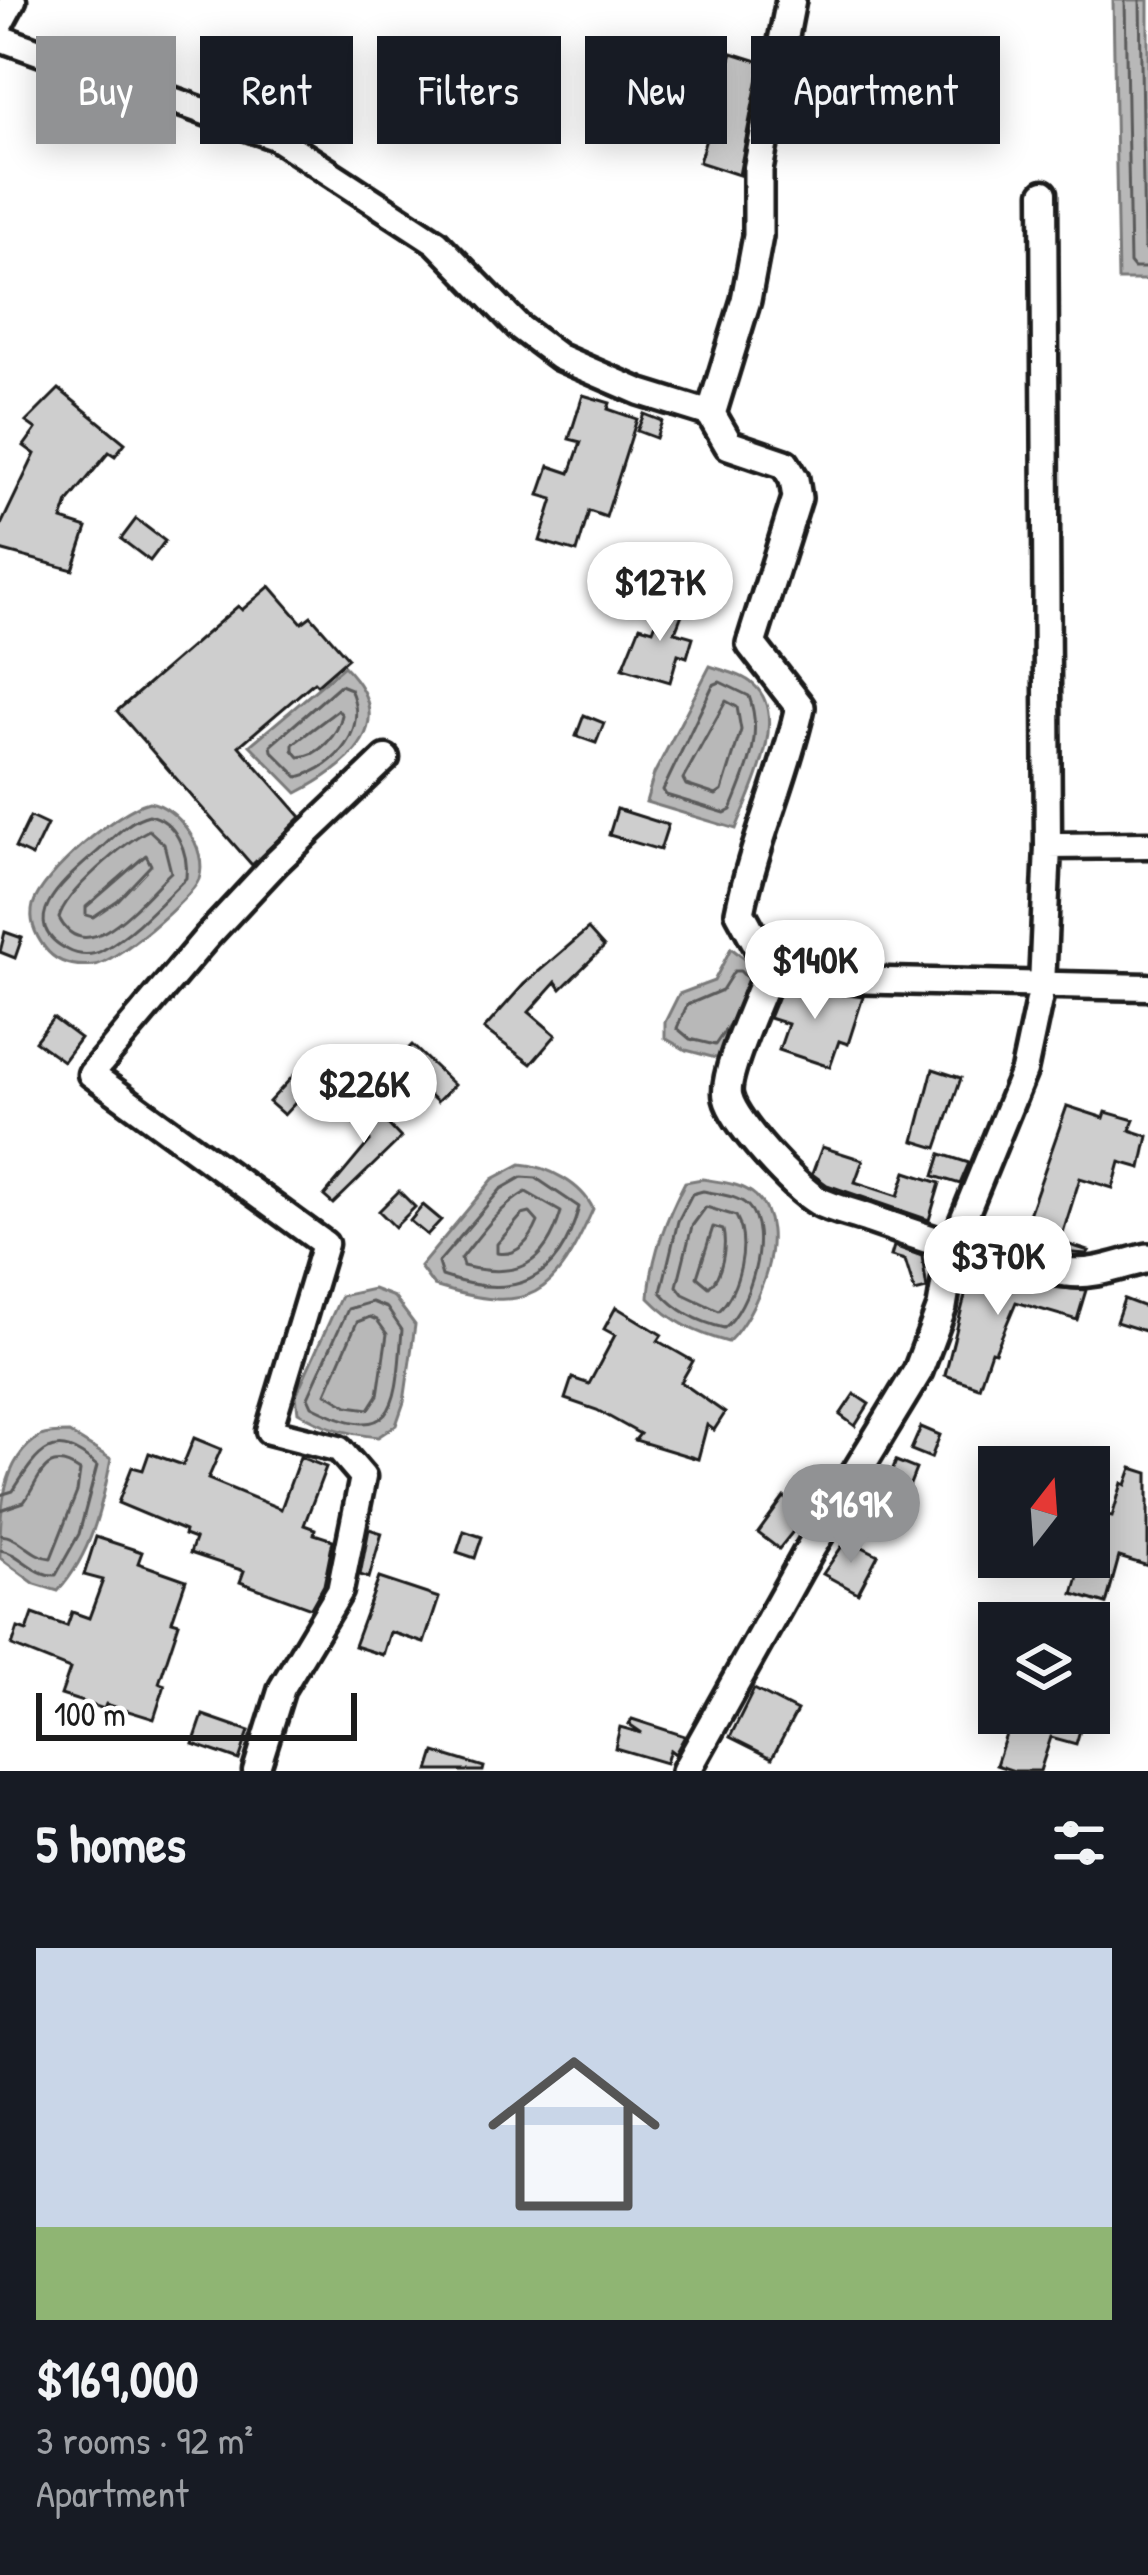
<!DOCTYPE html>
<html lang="en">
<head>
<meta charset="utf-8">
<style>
	body { margin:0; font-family:"Patrick Hand",sans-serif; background:#20242c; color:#f1f3f6; height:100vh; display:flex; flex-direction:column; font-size:45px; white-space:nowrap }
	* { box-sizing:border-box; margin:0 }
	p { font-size:39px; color:#9ea1a6 }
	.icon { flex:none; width:66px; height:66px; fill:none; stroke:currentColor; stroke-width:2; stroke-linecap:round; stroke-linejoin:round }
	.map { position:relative; height:1771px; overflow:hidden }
	.details { display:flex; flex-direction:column; background:#171b24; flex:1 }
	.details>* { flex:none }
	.hud { position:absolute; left:36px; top:36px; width:1077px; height:108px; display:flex; gap:24px }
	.needle { width:78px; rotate:17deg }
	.fabs { position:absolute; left:978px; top:1446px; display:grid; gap:24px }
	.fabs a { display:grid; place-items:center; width:132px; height:132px; border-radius:0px; background:#171b24; box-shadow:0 6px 30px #0003; font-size:60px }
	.scale { position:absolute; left:36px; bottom:30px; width:321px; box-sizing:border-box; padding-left:12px; border:6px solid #1c1c1c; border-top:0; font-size:33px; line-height:42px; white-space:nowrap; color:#1c1c1c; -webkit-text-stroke:9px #fff; paint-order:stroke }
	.price { position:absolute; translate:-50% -102px; padding:0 27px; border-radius:42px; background:#fff; color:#222; font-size:39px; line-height:78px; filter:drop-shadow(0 3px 6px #0008) }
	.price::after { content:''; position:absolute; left:50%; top:72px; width:36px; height:27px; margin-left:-18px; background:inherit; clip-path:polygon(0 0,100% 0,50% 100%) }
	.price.selected { background:#919294; color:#fff }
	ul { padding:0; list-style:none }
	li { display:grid; align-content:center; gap:24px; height:636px; padding:0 36px }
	li span { display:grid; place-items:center; height:372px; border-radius:0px; color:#555 }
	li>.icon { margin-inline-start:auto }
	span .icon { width:216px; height:216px; fill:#fffc; stroke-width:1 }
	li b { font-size:51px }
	h2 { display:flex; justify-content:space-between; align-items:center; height:144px; padding:0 36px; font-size:51px }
	.chip { padding:0 42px; border-radius:0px; background:#171b24; box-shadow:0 6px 30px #0003; font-size:42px; line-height:108px }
	.chip.selected { background:#919294; color:#fff }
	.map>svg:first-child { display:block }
	.water { fill:#b8b8b8; stroke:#7a7a7a; stroke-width:3 }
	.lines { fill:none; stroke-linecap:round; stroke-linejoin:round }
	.shore { stroke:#5a5a5a; stroke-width:3 }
	.building { fill:#cecece; stroke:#1c1c1c; stroke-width:3 }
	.minor-casing { stroke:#1c1c1c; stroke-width:33 }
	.tertiary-casing { stroke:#1c1c1c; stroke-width:36 }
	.minor { stroke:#fff; stroke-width:24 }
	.tertiary { stroke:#fff; stroke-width:27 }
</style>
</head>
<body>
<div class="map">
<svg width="1148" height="1771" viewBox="0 0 1148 1771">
	<rect width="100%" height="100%" fill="#fff"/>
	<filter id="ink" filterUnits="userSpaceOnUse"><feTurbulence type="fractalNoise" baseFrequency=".00833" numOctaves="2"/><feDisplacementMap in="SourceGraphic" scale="24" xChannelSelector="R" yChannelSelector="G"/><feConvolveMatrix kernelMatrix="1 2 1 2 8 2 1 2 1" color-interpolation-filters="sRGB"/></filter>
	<g filter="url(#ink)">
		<!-- water -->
		<g class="water">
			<path d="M 1113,0 L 1148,0 L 1148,280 L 1118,280 Z"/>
			<path d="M 344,666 C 401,723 351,765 297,793 L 250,745 Z"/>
			<path d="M 710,666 C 724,671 742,674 754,685 C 790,717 750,793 736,829 L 646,802 L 654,774 Z"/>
			<path d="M 149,802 C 177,806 209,849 199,879 C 192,898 114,964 94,965 C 76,967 57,964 45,948 C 35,935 29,921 33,905 C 42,874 118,810 149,802 Z"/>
			<path d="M 731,948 L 760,971 L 723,1060 L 686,1050 L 665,1038 L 665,1022 L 679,994 L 714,981 Z"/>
			<path d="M 521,1164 C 547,1166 582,1184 593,1209 C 554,1297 531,1316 434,1286 L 420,1267 L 493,1179 Z"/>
			<path d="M 702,1179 C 720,1182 742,1183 756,1196 C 792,1231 757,1314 728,1342 C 696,1333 672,1322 649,1298 C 651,1257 666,1218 685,1182 Z"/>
			<path d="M 373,1289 L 394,1297 L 415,1325 L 404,1402 L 396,1425 L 378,1437 C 348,1434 325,1428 298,1412 L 296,1395 L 341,1296 Z"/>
			<path d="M 69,1433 L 111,1459 C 102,1506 91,1555 58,1591 L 35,1584 L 0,1558 C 0,1517 0,1459 41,1436 C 48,1433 61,1433 69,1433 Z"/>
		</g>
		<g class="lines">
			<!-- shore -->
			<g class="shore">
				<path d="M 1125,0 L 1130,263 L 1134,268 L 1148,268"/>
				<path d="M 1140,0 L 1144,248 L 1148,253"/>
				<path d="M 720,682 L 749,696 C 764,737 746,772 731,810 L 725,813 L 666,795 L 663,790 L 713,685 Z"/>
				<path d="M 340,685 L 350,689 C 369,729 337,767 298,777 L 272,751 L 271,745 Z"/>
				<path d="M 726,701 L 737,707 L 741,730 L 722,791 L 716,795 L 686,785 L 683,779 Z"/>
				<path d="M 338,710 L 342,715 C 338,735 319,756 299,757 L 293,750 L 293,744 Z"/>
				<path d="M 149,815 C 176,820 189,853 186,878 C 159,904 136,931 103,950 C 93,956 79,956 68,950 C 11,921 70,876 97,852 C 113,838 128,820 149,815 Z"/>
				<path d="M 149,830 L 164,844 L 171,872 C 145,896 87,973 59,918 C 65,892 125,842 149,830 Z"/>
				<path d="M 146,855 L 151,865 L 118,900 L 93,917 L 86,915 L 86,907 Z"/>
				<path d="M 730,1023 L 715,1045 L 690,1039 L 677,1028 L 687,1005 L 722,990 L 734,971 L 740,971 L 748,979"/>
				<path d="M 522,1177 L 536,1178 L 579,1207 C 559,1283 513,1301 442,1276 L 438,1263 L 501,1189 Z"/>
				<path d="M 703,1191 C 717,1194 737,1195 748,1206 C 773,1232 749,1309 724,1328 C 699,1322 677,1311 661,1292 L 678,1221 L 692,1194 Z"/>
				<path d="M 526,1192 L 561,1212 C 545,1267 516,1279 463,1266 L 461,1259 C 480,1235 499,1207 526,1192 Z"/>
				<path d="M 706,1207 L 736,1216 C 751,1243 739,1290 719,1311 L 683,1294 L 677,1286 L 692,1226 Z"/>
				<path d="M 530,1213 L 538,1222 C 531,1239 518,1257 497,1253 L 497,1244 L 522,1215 Z"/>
				<path d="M 713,1227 L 723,1230 C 727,1247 722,1276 709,1287 L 697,1277 Z"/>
				<path d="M 372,1302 L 387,1308 L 402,1330 C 396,1403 398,1450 312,1406 L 308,1397 L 348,1309 Z"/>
				<path d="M 370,1317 L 377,1320 L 387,1334 L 378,1395 L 369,1409 L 348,1406 L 326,1393 L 357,1322 Z"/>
				<path d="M 0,1495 L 13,1491 C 38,1452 53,1427 97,1466 L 79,1534 L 56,1575 C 33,1576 21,1553 0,1550"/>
				<path d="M 0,1510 L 24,1502 C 41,1478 45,1447 80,1471 L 77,1492 L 51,1558 C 31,1557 21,1536 0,1535"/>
			</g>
		</g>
		<!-- building -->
		<g class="building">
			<path d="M 732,53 L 761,62 L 739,175 L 699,162 Z"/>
			<path d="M 59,389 L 125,443 L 115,456 L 109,452 L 68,502 L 62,520 L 87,528 L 73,570 L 0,550 L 0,527 L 35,454 L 24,446 L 36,429 L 26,422 Z"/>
			<path d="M 583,395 L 610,403 L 608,409 L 637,419 L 606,517 L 589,511 L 577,552 L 540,541 L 553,499 L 539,495 L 549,466 L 570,473 L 581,442 L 569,439 Z"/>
			<path d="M 644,414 L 662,421 L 656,438 L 637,431 Z"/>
			<path d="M 136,519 L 165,541 L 150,561 L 121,539 Z"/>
			<path d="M 627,560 L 646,568 L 638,588 L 619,581 Z"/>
			<path d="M 270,586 L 302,623 L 311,616 L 348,658 L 317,685 L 314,682 L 239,746 L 301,817 L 252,865 L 117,711 L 238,606 L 242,610 Z"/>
			<path d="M 666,597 L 686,604 L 675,632 L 693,637 L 687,657 L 678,654 L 670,682 L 623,668 L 640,626 L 653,630 Z"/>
			<path d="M 584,715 L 604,723 L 596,743 L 576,736 Z"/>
			<path d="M 617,809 L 668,825 L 660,850 L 609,835 Z"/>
			<path d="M 30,817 L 47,825 L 32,856 L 15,848 Z"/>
			<path d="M 588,929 L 604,947 L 561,989 L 556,982 L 529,1012 L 556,1035 L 531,1064 L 484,1029 L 524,984 Z"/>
			<path d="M 5,932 L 22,938 L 15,958 L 0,952 Z"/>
			<path d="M 782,986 L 863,997 L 848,1044 L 839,1041 L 830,1067 L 779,1050 L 788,1024 L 769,1018 Z"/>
			<path d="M 53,1018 L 80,1038 L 63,1061 L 35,1041 Z"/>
			<path d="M 412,1045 L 454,1085 L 437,1102 L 395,1062 Z"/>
			<path d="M 933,1069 L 961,1078 L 937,1148 L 914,1141 Z"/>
			<path d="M 295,1074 L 310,1087 L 284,1115 L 269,1102 Z"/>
			<path d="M 361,1096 L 401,1138 L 333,1204 L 324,1196 L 370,1141 L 342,1111 Z"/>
			<path d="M 1067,1106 L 1104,1118 L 1106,1112 L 1134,1120 L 1130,1130 L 1148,1136 L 1141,1168 L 1120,1162 L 1113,1188 L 1080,1178 L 1060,1242 L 1089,1251 L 1087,1254 L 1045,1251 L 988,1238 L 994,1218 L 1025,1226 Z"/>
			<path d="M 822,1147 L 863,1160 L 855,1182 L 898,1196 L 906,1172 L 940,1183 L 929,1220 L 827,1185 L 812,1174 Z"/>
			<path d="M 941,1154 L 969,1163 L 960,1184 L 934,1176 Z"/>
			<path d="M 399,1191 L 415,1207 L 395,1227 L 379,1211 Z"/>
			<path d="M 423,1205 L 441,1220 L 427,1235 L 410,1221 Z"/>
			<path d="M 894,1246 L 922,1256 L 927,1289 L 915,1292 L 905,1260 L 891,1256 Z"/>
			<path d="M 967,1269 L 1038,1286 L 1086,1290 L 1077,1320 L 1016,1302 L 995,1352 L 991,1351 L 979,1387 L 945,1375 L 970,1276 L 965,1278 Z"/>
			<path d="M 1124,1299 L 1148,1308 L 1148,1332 L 1116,1322 Z"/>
			<path d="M 616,1307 L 662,1335 L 658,1341 L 693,1361 L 681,1382 L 725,1413 L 714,1430 L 707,1425 L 698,1459 L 635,1440 L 640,1434 L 597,1410 L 565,1399 L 572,1378 L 589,1384 L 615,1335 L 604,1329 Z"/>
			<path d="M 854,1394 L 869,1404 L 855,1426 L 840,1415 Z"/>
			<path d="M 921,1427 L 940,1435 L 931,1458 L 911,1450 Z"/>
			<path d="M 194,1438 L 221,1449 L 208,1479 L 281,1509 L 300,1457 L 326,1467 L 304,1525 L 315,1529 L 314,1534 L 333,1540 L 324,1585 L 311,1608 L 240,1582 L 244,1571 L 190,1553 L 195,1539 L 184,1535 L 185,1531 L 118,1503 L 132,1467 L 143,1470 L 149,1453 L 183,1465 Z"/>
			<path d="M 896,1461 L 916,1469 L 907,1492 L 887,1484 Z"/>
			<path d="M 1132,1468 L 1148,1473 L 1148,1566 L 1119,1557 L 1106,1604 L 1073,1594 L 1082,1563 L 1094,1566 L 1108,1516 L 1112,1517 L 1122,1483 L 1126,1485 Z"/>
			<path d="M 784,1497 L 807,1514 L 779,1549 L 758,1533 Z"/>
			<path d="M 369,1529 L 382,1533 L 369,1578 L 360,1575 Z"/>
			<path d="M 464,1531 L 482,1537 L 475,1558 L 457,1552 Z"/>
			<path d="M 96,1537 L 142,1552 L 138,1563 L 186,1580 L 172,1621 L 179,1623 L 159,1683 L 165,1685 L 154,1719 L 106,1704 L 104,1709 L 61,1695 L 70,1669 L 12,1646 L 18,1628 L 27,1631 L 33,1614 L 67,1626 L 72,1612 L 89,1618 L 103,1580 L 84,1575 Z"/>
			<path d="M 847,1539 L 878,1555 L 858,1593 L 823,1574 Z"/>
			<path d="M 379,1578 L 439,1598 L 424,1643 L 390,1632 L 383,1655 L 354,1646 Z"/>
			<path d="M 754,1689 L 797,1711 L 772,1758 L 730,1737 Z"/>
			<path d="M 1013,1713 L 1085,1713 L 1076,1744 L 1051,1737 L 1040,1771 L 1014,1771 L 996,1765 Z"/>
			<path d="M 203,1715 L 249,1731 L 239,1760 L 193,1744 Z"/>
			<path d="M 632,1719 L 685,1736 L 675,1754 L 670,1750 L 666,1763 L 615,1748 L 620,1727 L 642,1733 L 629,1724 Z"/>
			<path d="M 435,1752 L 484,1767 L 483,1771 L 429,1771 Z"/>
		</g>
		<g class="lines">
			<!-- minor casing -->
			<g class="minor-casing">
				<g id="minor">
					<path d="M 0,24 L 13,0"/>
					<path d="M 0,38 L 275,137 L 436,242 L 519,327 L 559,357 L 640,392 L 711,414"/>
					<path d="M 1044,193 L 1048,846"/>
					<path d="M 770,967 L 844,980 L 1148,987"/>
					<path d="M 952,1247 L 1024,1071 L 1042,986 L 1048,846 L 1148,845"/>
					<path d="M 256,1771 L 282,1688 L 340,1591 L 363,1477 L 339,1449 L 269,1431 L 325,1244 L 91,1074 L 207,937 L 277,862 L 386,758"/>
				</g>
			</g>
			<!-- tertiary casing -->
			<g class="tertiary-casing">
				<g id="tertiary">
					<path d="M 791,0 L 758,170 L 758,236 L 746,300 L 711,414 L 729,445 L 785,464 L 794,479 L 797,498 L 751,644 L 800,707 C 785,777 754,842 740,912 L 770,967 C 761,995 722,1074 728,1097 C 734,1123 794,1187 818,1201 C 833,1209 854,1213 870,1219 C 933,1241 1000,1264 1067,1272 C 1094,1276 1121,1264 1148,1258"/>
					<path d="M 686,1771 L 810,1549 L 918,1371 L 942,1307 L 952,1247"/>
				</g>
			</g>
			<!-- minor -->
			<use href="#minor" class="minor"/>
			<!-- tertiary -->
			<use href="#tertiary" class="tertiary"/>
		</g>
	</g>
</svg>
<div class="fabs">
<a><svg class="needle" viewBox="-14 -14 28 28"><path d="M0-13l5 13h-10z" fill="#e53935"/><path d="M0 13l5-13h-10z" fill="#9ea1a6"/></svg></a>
<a><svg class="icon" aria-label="layers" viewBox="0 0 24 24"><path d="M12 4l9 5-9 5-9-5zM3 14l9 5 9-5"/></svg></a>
</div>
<div class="scale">100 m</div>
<b class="price" style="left:660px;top:644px">$127K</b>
<b class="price" style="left:815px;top:1022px">$140K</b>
<b class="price" style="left:364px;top:1146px">$226K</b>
<b class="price" style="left:998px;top:1318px">$370K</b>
<b class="price selected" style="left:851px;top:1566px">$169K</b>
<div class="hud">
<a class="chip selected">Buy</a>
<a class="chip">Rent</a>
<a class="chip">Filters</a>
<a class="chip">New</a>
<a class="chip">Apartment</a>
</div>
</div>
<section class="details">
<h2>5 homes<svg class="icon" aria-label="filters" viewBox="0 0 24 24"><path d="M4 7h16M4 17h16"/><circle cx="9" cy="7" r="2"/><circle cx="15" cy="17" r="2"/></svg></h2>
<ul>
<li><span style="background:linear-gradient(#c9d6e8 75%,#8fb573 0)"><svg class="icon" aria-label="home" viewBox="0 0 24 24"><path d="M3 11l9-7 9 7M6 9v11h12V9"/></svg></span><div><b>$169,000</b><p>3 rooms · 92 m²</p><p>Apartment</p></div></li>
</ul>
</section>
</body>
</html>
